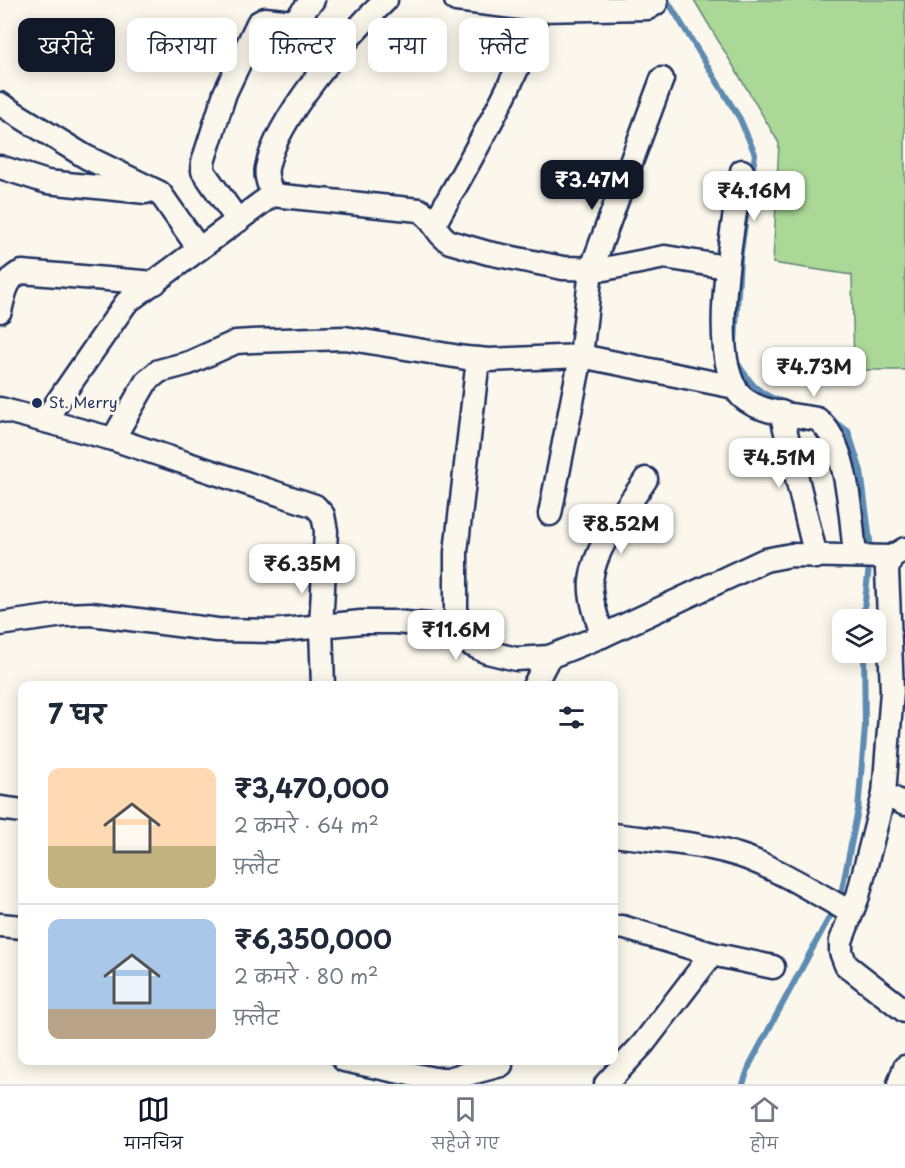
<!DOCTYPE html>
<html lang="hi">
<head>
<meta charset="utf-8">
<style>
	body { margin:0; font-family:"Playpen Sans","Playpen Sans Deva",sans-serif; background:#f6f6f7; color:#1f2937; height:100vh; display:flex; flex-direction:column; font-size:22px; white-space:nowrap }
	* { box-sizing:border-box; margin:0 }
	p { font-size:20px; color:#747a83 }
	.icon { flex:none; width:33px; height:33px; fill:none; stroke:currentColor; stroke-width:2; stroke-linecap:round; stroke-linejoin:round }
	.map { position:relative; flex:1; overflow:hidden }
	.sheet { position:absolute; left:18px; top:681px; width:600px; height:384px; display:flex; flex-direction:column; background:#fff; border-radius:12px; box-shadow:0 3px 15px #0003 }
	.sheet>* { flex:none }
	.hud { position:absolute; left:18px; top:18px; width:600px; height:54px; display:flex; gap:12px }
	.controls { position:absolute; left:832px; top:609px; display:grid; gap:12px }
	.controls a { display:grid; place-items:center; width:54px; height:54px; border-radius:12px; background:#fff; box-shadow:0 3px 15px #0003; font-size:30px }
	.price { position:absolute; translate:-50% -51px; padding:0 14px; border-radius:12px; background:#fff; color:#222; font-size:20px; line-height:39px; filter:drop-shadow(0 2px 3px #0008) }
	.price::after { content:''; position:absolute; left:50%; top:36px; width:18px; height:14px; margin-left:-9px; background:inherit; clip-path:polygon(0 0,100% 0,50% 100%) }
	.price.on { background:#111827; color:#fff }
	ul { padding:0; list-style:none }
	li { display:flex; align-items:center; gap:18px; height:150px; padding:0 30px }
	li+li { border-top:2px solid #e0e1e3 }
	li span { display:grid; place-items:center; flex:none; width:168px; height:120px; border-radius:12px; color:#555 }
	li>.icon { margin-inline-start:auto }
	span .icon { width:72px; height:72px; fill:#fffc; stroke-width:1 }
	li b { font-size:26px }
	h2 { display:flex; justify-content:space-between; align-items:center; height:72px; padding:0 30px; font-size:26px }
	.chip { padding:0 21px; border-radius:12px; background:#fff; box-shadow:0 3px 15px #0003; font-size:21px; line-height:54px }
	.chip.on { background:#111827; color:#fff }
	.tab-bar { display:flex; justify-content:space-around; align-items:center; height:84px; border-top:2px solid #e0e1e3; background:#fff; font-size:16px; color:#747a83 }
	.tab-bar a { display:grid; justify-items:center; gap:3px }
	.tab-bar .on { color:#111827 }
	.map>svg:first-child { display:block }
	.green { fill:#abd897; stroke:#63847a; stroke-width:1.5 }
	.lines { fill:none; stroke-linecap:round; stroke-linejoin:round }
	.stream { stroke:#5d8bb2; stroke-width:6 }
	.minor-casing { stroke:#1b2f5e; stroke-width:27 }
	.minor { stroke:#fbf7ec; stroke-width:22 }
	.poi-dot { fill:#1b2f5e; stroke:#fbf7ec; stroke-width:2 }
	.labels { text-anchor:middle; stroke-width:6; stroke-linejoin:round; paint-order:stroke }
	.poi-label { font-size:15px; fill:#1b2f5e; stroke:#fbf7ec; text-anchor:start }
</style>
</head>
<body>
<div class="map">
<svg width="905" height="1084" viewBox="0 0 905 1084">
	<rect width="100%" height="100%" fill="#fbf7ec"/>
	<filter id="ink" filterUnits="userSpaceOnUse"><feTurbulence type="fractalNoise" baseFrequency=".0167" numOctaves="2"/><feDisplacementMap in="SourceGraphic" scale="12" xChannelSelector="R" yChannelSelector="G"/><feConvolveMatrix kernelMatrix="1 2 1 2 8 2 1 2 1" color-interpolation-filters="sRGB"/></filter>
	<g filter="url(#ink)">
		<!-- green -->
		<path class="green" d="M 694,0 L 905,0 L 905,370 L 854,370 L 852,275 L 773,263 L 779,143 Z"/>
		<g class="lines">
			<!-- stream -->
			<g class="stream">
				<path d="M 667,0 L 740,119 L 755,154 L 740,259 L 735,342"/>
				<path d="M 736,361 C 751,384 758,395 786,403"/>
				<path d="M 831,420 L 848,431 L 861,471 L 871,549"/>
				<path d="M 863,620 L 869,566"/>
				<path d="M 876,648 L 885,656"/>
				<path d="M 841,894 L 858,810 L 865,727 L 864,652"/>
				<path d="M 743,1084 L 750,1064 L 830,916"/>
			</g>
			<!-- minor casing -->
			<g class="minor-casing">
				<g id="minor">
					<path d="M 456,0 L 538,10 L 648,8 L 656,3 L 656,0"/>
					<path d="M 0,104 L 86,157 L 160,193 L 199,249"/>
					<path d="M 0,167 L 47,182 L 146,192"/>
					<path d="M 742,171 C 734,219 705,361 742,397 C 759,413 794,415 817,419 C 848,441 851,520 855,555"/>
					<path d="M 272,195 C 270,186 265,177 267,168 C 276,119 349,34 386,0"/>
					<path d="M 238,221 L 203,171 L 203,162 L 225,93 L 258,23 L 265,19 L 293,22 L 313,0"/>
					<path d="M 434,225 C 458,180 541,43 538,0"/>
					<path d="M 0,311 C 4,296 6,277 22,272 L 155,283"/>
					<path d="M 0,409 L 113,439 L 315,506 L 323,515 L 326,531 L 321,627 L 323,686"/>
					<path d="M 781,412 L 816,557"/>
					<path d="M 45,420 L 126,303 L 272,195 L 419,210 C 434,217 435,234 450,242 L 488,253 L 563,268 L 604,269 L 665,257 L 726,267"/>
					<path d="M 113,439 L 146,382 L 159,371 L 189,363 L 236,342 L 252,341 L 345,338 L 466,358 L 489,360 L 581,356 L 735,387"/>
					<path d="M 550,514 L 581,356 L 591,270 L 662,79"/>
					<path d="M 905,549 L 891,557 L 887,570 L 892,691 L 884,794 L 858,896 L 841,941 L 841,952 L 846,965 L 905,1011"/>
					<path d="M 0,624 L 64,615 L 91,614 L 217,630 L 273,631 L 361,622 L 395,622 L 429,625 L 487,652 L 516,659 L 549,657 L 602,636 L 765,560 L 791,555 L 891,557"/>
					<path d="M 602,636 C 598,619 589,599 591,581 C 595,544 627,509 646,479"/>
					<path d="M 456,639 L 456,552 L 478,359"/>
					<path d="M 534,686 L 549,657"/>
					<path d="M 884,794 L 905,804"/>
					<path d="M 0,808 L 22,811"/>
					<path d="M 614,835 C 657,841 706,843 747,858 C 783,872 816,893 850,912"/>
					<path d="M 0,925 L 22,927"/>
					<path d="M 614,928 L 622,927 L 712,954 L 773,967"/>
					<path d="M 344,1060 L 434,1079 L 448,1079 L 501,1065"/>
					<path d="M 606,1084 L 643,1044 L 712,954"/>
					<path d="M 899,1084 L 905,1067"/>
				</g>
			</g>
			<!-- minor -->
			<use href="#minor" class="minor"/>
		</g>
	</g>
	<!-- markers -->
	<circle class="poi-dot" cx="37" cy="403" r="6"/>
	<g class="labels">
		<!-- poi labels -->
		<g class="poi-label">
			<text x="49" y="408">St. Merry</text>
		</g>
	</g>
</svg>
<div class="controls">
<a><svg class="icon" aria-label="layers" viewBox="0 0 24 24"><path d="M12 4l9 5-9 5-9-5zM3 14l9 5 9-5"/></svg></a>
</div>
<b class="price on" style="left:592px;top:211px">₹3.47M</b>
<b class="price" style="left:754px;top:222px">₹4.16M</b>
<b class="price" style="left:814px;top:398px">₹4.73M</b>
<b class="price" style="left:779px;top:489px">₹4.51M</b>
<b class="price" style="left:621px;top:555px">₹8.52M</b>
<b class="price" style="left:302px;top:595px">₹6.35M</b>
<b class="price" style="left:456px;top:661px">₹11.6M</b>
<div class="hud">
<a class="chip on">खरीदें</a>
<a class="chip">किराया</a>
<a class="chip">फ़िल्टर</a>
<a class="chip">नया</a>
<a class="chip">फ़्लैट</a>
</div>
<section class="sheet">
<h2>7 घर<svg class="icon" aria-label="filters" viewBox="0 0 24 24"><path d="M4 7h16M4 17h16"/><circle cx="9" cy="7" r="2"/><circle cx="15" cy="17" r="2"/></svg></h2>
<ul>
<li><span style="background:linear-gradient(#ffd9b3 65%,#c2b280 0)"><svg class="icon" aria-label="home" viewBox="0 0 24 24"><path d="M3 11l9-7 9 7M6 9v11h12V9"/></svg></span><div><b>₹3,470,000</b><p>2 कमरे · 64 m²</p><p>फ़्लैट</p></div></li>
<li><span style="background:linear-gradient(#a9c7e8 75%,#b9a48a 0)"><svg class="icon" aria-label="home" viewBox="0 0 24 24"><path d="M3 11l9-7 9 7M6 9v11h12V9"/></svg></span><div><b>₹6,350,000</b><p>2 कमरे · 80 m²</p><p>फ़्लैट</p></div></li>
</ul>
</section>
</div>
<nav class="tab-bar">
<a class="on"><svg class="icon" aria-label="map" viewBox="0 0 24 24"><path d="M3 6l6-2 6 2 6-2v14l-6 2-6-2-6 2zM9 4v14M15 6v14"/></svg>मानचित्र</a>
<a><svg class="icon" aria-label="saved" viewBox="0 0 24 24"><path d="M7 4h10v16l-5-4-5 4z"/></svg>सहेजे गए</a>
<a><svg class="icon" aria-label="home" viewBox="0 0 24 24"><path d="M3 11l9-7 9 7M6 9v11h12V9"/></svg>होम</a>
</nav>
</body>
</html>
